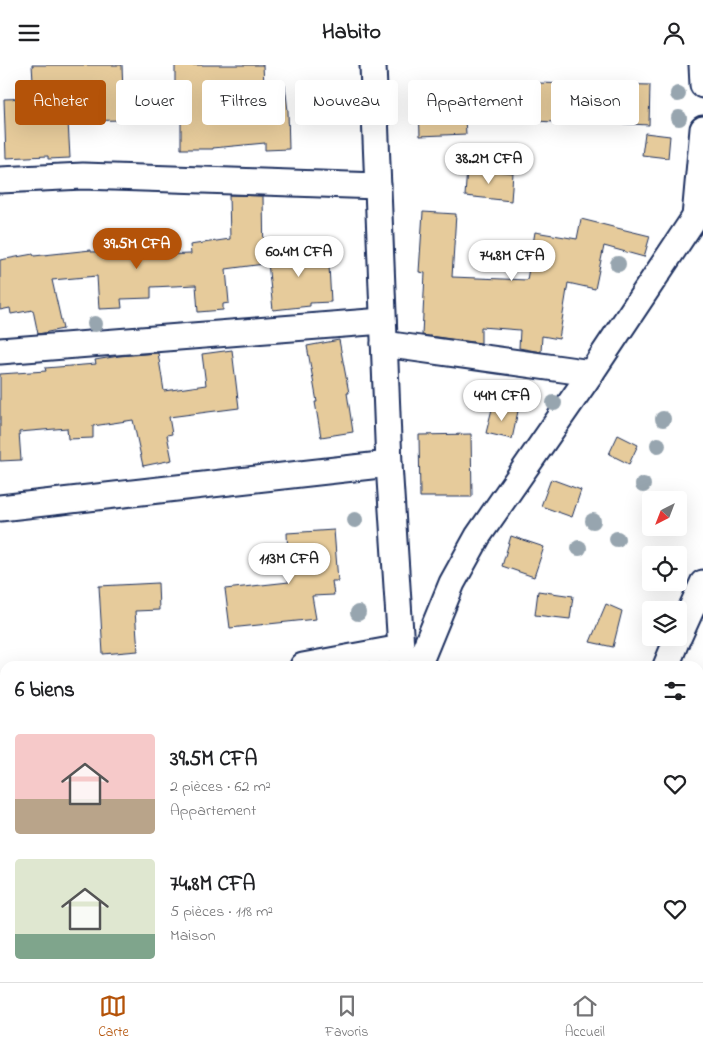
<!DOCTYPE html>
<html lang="fr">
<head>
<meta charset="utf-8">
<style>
	body { margin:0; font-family:"Indie Flower",sans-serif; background:#f2f2f2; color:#202124; height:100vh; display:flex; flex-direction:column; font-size:19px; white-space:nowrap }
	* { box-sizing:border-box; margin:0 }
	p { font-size:16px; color:#757577 }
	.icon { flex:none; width:28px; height:28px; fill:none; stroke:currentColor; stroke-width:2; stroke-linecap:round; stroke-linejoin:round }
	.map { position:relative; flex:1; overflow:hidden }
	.details { position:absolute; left:0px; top:596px; width:704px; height:321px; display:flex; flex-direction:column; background:#fff; border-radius:15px 15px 0 0; box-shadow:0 5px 20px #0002 }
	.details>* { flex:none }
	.guide { position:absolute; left:15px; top:15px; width:674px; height:45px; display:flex; gap:10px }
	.needle { width:32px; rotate:222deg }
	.controls { position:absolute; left:642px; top:426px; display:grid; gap:10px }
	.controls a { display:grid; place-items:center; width:45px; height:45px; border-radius:5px; background:#fff; box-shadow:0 5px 20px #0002; font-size:25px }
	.price { position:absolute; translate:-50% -42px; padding:0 11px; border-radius:18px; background:#fff; color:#222; font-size:16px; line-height:32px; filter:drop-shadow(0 1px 2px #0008) }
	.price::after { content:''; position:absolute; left:50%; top:30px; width:15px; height:11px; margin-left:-8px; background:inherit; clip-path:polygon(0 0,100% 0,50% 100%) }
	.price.selected { background:#b45309; color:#fff }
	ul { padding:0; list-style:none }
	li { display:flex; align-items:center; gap:15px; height:125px; padding:0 15px }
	li span { display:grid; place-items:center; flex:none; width:140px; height:100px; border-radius:5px; color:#555 }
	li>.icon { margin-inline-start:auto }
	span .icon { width:60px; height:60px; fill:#fffc; stroke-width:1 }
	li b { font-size:21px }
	h2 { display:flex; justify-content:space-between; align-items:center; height:60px; padding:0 15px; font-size:21px }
	.pill { padding:0 18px; border-radius:5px; background:#fff; box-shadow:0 5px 20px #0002; font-size:18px; line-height:45px }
	.pill.selected { background:#b45309; color:#fff }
	header { display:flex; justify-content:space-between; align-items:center; height:65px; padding:0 15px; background:#fff; font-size:22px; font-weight:800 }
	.tabs { display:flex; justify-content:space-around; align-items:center; height:70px; border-top:1px solid #e0e0e0; background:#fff; font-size:14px; color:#757577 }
	.tabs a { display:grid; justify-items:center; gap:2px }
	.tabs .selected { color:#b45309 }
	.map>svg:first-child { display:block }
	.building { fill:#e6cb9b; stroke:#1b2f5e }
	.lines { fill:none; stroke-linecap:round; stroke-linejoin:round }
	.street-casing { stroke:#1b2f5e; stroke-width:29 }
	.street { stroke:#fff; stroke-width:25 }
	.tree { fill:#97a5af }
</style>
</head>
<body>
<header><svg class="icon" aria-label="menu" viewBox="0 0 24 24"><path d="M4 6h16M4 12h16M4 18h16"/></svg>Habito<svg class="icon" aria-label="person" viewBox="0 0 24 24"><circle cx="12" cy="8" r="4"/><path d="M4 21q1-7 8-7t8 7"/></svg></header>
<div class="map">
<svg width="703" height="917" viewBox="0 0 703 917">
	<rect width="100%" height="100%" fill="#fff"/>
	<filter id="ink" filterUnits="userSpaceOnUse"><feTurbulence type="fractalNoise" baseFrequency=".02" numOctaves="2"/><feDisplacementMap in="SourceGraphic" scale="10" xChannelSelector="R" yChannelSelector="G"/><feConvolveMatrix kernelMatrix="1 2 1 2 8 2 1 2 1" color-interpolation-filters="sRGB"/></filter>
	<g filter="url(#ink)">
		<!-- building -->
		<g class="building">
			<path d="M 32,0 L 122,0 L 124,55 L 68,56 L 70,93 L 48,94 L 48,91 L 6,93 L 4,34 L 34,33 Z"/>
			<path d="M 175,0 L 263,0 L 264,21 L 285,20 L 288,46 L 289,84 L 265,85 L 265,78 L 213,83 L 213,84 L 181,84 L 181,41 L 175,41 Z"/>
			<path d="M 538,18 L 572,19 L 571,58 L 536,56 Z"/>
			<path d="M 611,19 L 650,20 L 649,60 L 610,58 Z"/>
			<path d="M 464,39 L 466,69 L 420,71 L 419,40 Z"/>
			<path d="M 645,68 L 670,71 L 668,93 L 642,90 Z"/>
			<path d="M 467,103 L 513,108 L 511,136 L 465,131 Z"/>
			<path d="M 229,130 L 263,131 L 264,199 L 226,204 L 229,238 L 223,239 L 223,245 L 198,247 L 196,220 L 151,222 L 151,233 L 121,234 L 122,243 L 99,244 L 97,211 L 52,215 L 63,264 L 38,269 L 33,245 L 11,249 L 10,243 L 0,245 L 0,195 L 33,189 L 34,191 L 91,185 L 91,187 L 118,186 L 119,191 L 191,189 L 190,180 L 230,174 Z"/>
			<path d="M 423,147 L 456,149 L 452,212 L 527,215 L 535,167 L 577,174 L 581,154 L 621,164 L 650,171 L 644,192 L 604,181 L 595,224 L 568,218 L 559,274 L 542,271 L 541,287 L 519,283 L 520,265 L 481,262 L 481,278 L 422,270 L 425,208 L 419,207 Z"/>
			<path d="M 328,182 L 331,237 L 310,238 L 310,241 L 273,245 L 267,188 Z"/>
			<path d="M 339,275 L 349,328 L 347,328 L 353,367 L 321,372 L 315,337 L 317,337 L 307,281 Z"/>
			<path d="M 232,285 L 239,343 L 169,352 L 172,369 L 167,370 L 172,395 L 143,401 L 133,355 L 93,361 L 93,373 L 68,374 L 67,363 L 19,367 L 21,395 L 0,396 L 0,309 L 46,306 L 45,303 L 96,299 L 95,295 L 119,291 L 158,288 L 164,326 L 206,320 L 202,289 Z"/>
			<path d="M 493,340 L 518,346 L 512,374 L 486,368 Z"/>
			<path d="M 471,369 L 472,432 L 420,432 L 419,370 Z"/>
			<path d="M 618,370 L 638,380 L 629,399 L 609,389 Z"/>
			<path d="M 551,414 L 581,425 L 572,452 L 541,441 Z"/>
			<path d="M 334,465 L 338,516 L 332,516 L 334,530 L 312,531 L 316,554 L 230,563 L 225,524 L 289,517 L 287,468 Z"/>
			<path d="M 511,471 L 544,482 L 534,512 L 502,501 Z"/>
			<path d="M 158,518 L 159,545 L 135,546 L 138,586 L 103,589 L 99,521 Z"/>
			<path d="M 538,526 L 573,531 L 570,554 L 535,550 Z"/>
			<path d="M 606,539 L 622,546 L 613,582 L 590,577 Z"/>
		</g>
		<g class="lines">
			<!-- street casing -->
			<g class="street-casing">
				<g id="street">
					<path d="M 373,0 L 381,198 L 389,399 L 401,583 L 403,601"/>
					<path d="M 702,0 L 703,20"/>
					<path d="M 0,115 L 83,111 L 378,121"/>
					<path d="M 695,152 L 703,64"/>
					<path d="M 384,279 L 591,308"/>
					<path d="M 0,286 L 383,256"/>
					<path d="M 0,443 L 389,399"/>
					<path d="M 679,571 L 703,518"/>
					<path d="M 303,601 L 401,583"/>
					<path d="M 418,601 L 452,518 L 478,471 L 591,308 L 703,140"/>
					<path d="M 666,601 L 678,572"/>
					<path d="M 0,690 L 5,688"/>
					<path d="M 476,912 L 478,917"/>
					<path d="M 677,912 L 679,917"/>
				</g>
			</g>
			<!-- street -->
			<use href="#street" class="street"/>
		</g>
		<!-- trees -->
		<g class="tree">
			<circle cx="678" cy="29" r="8"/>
			<circle cx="679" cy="53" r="8"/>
			<circle cx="618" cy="199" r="8"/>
			<circle cx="95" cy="259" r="8"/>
			<circle cx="554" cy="338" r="8"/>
			<circle cx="663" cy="354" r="8"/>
			<circle cx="658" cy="380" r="8"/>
			<circle cx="643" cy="420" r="8"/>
			<circle cx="355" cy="455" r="8"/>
			<circle cx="593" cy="456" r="8"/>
			<circle cx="617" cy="474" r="8"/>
			<circle cx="579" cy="483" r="8"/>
			<circle cx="358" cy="548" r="8"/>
		</g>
	</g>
</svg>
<div class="controls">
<a><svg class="needle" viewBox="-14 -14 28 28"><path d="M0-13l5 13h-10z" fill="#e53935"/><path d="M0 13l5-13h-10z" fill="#757577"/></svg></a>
<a><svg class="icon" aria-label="locate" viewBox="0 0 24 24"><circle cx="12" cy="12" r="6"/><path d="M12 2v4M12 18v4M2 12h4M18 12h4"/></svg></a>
<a><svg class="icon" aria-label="layers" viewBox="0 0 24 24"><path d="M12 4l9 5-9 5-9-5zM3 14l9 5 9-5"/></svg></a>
</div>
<b class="price" style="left:489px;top:120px">38.2M CFA</b>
<b class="price selected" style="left:137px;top:205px">39.5M CFA</b>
<b class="price" style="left:299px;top:213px">60.4M CFA</b>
<b class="price" style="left:512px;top:217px">74.8M CFA</b>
<b class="price" style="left:502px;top:357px">44M CFA</b>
<b class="price" style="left:289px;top:520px">113M CFA</b>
<div class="guide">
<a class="pill selected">Acheter</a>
<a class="pill">Louer</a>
<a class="pill">Filtres</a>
<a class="pill">Nouveau</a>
<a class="pill">Appartement</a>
<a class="pill">Maison</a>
</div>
<section class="details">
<h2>6 biens<svg class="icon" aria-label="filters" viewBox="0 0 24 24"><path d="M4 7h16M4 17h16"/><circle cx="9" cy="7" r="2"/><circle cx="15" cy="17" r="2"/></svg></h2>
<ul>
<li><span style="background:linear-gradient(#f6c9c9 65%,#b9a48a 0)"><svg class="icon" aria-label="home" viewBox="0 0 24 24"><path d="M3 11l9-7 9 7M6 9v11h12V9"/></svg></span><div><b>39.5M CFA</b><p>2 pièces · 62 m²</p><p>Appartement</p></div><svg class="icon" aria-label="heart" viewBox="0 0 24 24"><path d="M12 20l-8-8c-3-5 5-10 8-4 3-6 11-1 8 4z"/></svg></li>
<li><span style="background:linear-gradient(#dfe7d0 75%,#7fa58c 0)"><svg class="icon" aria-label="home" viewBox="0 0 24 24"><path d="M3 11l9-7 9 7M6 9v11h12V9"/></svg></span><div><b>74.8M CFA</b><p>5 pièces · 118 m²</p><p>Maison</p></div><svg class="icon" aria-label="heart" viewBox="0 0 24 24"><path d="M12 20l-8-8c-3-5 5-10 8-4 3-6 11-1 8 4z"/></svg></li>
</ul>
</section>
</div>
<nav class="tabs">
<a class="selected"><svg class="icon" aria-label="map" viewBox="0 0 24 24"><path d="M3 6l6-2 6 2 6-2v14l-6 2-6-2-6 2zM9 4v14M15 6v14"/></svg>Carte</a>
<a><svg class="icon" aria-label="saved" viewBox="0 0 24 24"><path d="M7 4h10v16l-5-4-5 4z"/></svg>Favoris</a>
<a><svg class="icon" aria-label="home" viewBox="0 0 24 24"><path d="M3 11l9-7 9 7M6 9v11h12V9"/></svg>Accueil</a>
</nav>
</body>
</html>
